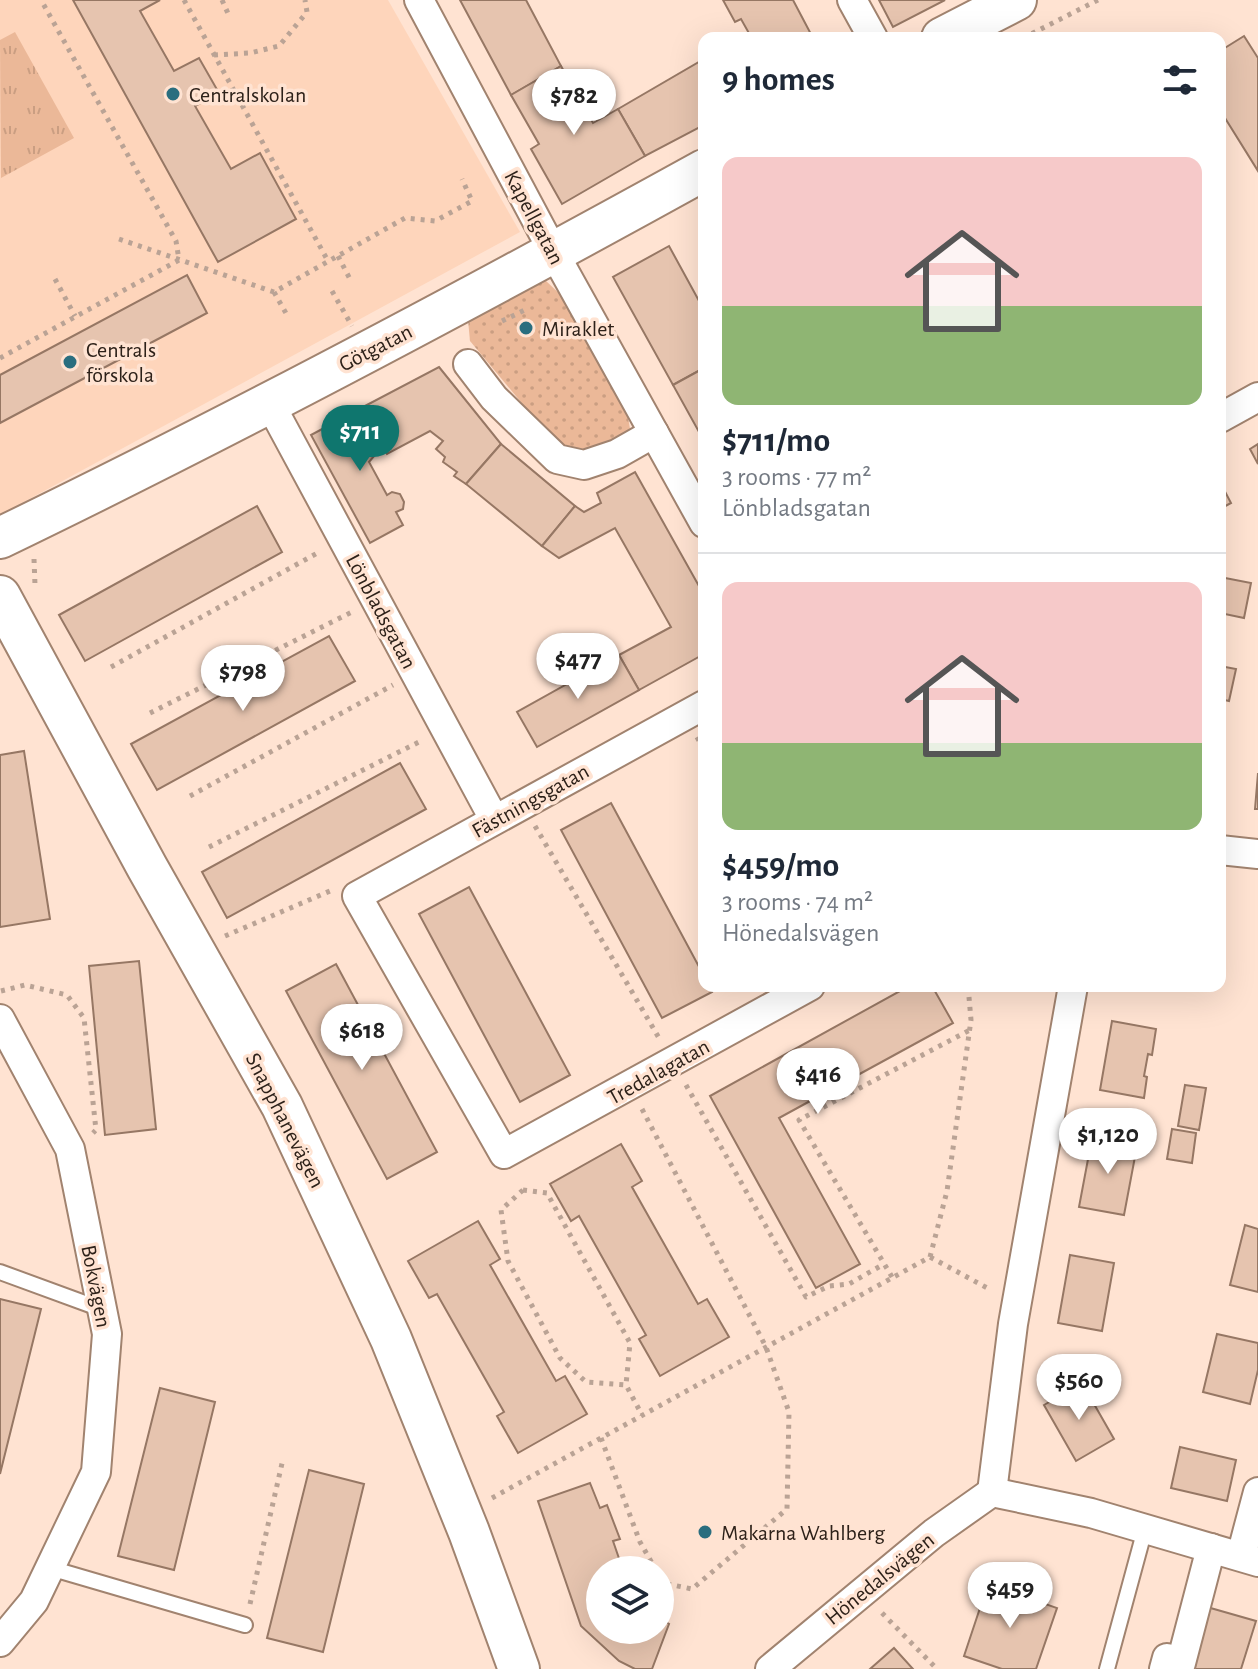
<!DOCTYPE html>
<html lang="en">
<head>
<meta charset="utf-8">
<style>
	body { margin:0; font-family:"Alegreya Sans",sans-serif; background:#f2f2f3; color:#1f2937; height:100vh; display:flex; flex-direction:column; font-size:30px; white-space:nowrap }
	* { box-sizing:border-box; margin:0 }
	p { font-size:26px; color:#747a83 }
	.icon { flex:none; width:44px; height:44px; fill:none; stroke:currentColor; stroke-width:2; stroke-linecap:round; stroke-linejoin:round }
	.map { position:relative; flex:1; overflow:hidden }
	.panel { position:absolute; left:698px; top:32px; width:528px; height:960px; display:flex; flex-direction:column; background:#fff; border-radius:16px; box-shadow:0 8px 32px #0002 }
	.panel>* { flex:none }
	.buttons { position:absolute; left:586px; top:1556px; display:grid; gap:16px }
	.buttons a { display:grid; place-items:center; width:88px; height:88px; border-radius:50%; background:#fff; box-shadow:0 8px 32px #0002; font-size:40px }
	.price { position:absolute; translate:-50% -68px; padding:0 18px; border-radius:28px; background:#fff; color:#222; font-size:26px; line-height:52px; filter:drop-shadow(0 2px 4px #0008) }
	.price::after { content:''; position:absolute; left:50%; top:48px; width:24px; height:18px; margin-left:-12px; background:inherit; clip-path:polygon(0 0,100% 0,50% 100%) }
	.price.current { background:#0f766e; color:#fff }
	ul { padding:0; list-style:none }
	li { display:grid; align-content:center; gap:16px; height:424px; padding:0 24px }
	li+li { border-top:2px solid #e0e1e3 }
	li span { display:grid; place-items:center; height:248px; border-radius:16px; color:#555 }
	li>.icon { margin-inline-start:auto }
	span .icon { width:144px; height:144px; fill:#fffc; stroke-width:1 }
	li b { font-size:34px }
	h2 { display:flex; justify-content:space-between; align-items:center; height:96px; padding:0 24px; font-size:34px }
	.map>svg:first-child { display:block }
	.built { fill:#fed5bb }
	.grass { fill:url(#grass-dots) }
	.park { fill:url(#park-tufts) }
	.building { fill:#e6c4af; stroke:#967764; stroke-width:2 }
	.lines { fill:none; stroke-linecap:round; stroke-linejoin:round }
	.lane-casing { stroke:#a1836f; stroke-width:18 }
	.street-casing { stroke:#a1836f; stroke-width:32 }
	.secondary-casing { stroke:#a1836f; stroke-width:44 }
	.path { stroke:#baa395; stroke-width:5; stroke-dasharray:4 6; stroke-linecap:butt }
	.lane { stroke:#fff; stroke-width:14 }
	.street { stroke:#fff; stroke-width:28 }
	.secondary { stroke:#fff; stroke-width:40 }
	.poi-dot { fill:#2a6e7f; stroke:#ffe3d2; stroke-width:3 }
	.labels { text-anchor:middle; stroke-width:7; stroke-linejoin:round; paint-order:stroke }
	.poi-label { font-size:22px; fill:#2d2119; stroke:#ffe3d2; text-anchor:start }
	.street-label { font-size:22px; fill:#2d2119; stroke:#ffe3d2 }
</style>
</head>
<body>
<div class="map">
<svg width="1258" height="1669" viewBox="0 0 1258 1669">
	<defs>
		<pattern id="grass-dots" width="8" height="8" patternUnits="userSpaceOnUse" patternTransform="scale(2)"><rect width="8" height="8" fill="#ebb898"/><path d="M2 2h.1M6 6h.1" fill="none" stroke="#ca9e82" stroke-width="1.8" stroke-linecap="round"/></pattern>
		<pattern id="park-tufts" width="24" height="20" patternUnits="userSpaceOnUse" patternTransform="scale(2)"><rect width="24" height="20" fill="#ebb898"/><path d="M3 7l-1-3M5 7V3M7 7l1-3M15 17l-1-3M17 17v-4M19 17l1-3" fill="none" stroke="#ca9e82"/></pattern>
	</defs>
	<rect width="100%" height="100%" fill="#ffe3d2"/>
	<!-- built -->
	<path class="built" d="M 0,0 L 388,0 L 520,232 L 0,515 Z"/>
	<!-- grass -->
	<path class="grass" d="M 528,280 L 545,280 L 564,298 L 628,417 L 630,429 L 624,435 L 594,450 L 583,452 L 568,448 L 550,437 L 470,341 L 468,320 Z"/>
	<!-- park -->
	<path class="park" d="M 15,32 L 74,138 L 1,178 L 0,40 Z"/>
	<!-- building -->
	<g class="building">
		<path d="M 73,0 L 160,0 L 140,11 L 174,71 L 199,58 L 219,93 L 195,106 L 231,169 L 260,153 L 296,219 L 218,262 Z"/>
		<path d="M 460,0 L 526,0 L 561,66 L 511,95 Z"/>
		<path d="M 723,0 L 793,0 L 813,38 L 744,38 L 750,35 L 741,19 L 735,22 Z"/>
		<path d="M 879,0 L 945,0 L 893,27 Z"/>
		<path d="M 1244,36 L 1258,58 L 1258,171 L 1220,110 L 1220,51 Z"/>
		<path d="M 704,59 L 704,125 L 645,156 L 618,109 Z"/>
		<path d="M 561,66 L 593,123 L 618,109 L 645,156 L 562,204 L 531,149 L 539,144 L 511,95 Z"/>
		<path d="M 669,246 L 704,310 L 704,368 L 673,385 L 613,277 Z"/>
		<path d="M 187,275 L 207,313 L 0,423 L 0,375 Z"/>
		<path d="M 439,367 L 501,444 L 466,484 L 454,476 L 457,472 L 443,462 L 445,457 L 436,449 L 443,441 L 430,431 L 387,454 L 363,407 Z"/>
		<path d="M 704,368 L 704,441 L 673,385 Z"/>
		<path d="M 363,407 L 382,442 L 370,448 L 375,455 L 369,462 L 387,495 L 392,492 L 400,494 L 404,502 L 403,509 L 396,512 L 403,525 L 370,543 L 311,435 Z"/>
		<path d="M 501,444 L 575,506 L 542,546 L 466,484 Z"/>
		<path d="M 1258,444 L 1258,464 L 1250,449 Z"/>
		<path d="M 635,472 L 704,595 L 704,654 L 639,690 L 619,655 L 671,627 L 615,528 L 559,558 L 542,546 L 575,506 L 584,512 L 601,503 L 597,493 Z"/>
		<path d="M 1220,482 L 1231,503 L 1220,509 Z"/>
		<path d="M 257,506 L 282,552 L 85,661 L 59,615 Z"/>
		<path d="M 1220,577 L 1251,583 L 1244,618 L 1220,613 Z"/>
		<path d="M 329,636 L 355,681 L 157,790 L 131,744 Z"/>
		<path d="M 619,655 L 639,690 L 537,747 L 517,712 Z"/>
		<path d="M 1220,666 L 1236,669 L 1229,701 L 1220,699 Z"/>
		<path d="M 24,751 L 50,919 L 0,927 L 0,755 Z"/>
		<path d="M 400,763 L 426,809 L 227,918 L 202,872 Z"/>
		<path d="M 1258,773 L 1258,809 L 1255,809 Z"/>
		<path d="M 611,803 L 704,976 L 704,986 L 709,986 L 712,992 L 662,1018 L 561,830 Z"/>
		<path d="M 469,887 L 570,1075 L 520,1102 L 419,914 Z"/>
		<path d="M 139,961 L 156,1129 L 105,1135 L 89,966 Z"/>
		<path d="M 336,964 L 437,1152 L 387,1179 L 286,991 Z"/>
		<path d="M 909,986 L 932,986 L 953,1023 L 779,1118 L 860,1264 L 816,1288 L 710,1096 Z"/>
		<path d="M 1112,1021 L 1156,1029 L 1152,1055 L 1148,1054 L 1144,1076 L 1147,1077 L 1144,1098 L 1100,1090 Z"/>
		<path d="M 1185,1085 L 1206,1088 L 1199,1130 L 1178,1126 Z"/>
		<path d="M 1172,1129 L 1196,1133 L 1192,1163 L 1167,1159 Z"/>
		<path d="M 1092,1138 L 1137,1146 L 1124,1215 L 1079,1207 Z"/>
		<path d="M 621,1144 L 642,1181 L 632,1187 L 698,1304 L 707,1299 L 729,1337 L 660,1376 L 639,1339 L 646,1335 L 579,1216 L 571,1221 L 550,1184 Z"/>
		<path d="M 478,1221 L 500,1259 L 490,1265 L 556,1381 L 565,1376 L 587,1414 L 518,1453 L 497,1416 L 504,1412 L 437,1294 L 429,1298 L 408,1261 Z"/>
		<path d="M 1245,1225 L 1258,1229 L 1258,1292 L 1230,1285 Z"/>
		<path d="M 1070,1255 L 1114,1263 L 1102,1331 L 1058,1323 Z"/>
		<path d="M 0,1299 L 41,1309 L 0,1474 Z"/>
		<path d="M 1217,1334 L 1258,1343 L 1258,1370 L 1250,1404 L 1203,1392 Z"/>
		<path d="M 1082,1383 L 1114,1439 L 1076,1461 L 1044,1405 Z"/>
		<path d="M 160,1388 L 215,1402 L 174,1570 L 118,1556 Z"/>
		<path d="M 1180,1447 L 1236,1460 L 1227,1501 L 1171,1488 Z"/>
		<path d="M 309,1470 L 364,1484 L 323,1652 L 267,1638 Z"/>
		<path d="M 590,1483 L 600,1508 L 607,1505 L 620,1539 L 613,1541 L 623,1570 L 600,1570 L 600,1630 L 660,1630 L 660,1619 L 669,1624 L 652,1669 L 635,1669 L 619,1661 L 581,1626 L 538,1501 Z"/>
		<path d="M 988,1584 L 1057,1608 L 1036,1669 L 1002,1669 L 964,1656 Z"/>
		<path d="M 1207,1607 L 1256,1621 L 1241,1669 L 1188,1669 Z"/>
		<path d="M 894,1648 L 913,1669 L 870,1669 Z"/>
	</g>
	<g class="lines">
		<!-- lane casing -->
		<g class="lane-casing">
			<g id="lane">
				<path d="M 0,1272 L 101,1309"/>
				<path d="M 50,1568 L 245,1625"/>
				<path d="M 1107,1669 L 1145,1529"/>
			</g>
		</g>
		<!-- street casing -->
		<g class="street-casing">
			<g id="street">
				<path d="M 419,0 L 554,253 L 704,523"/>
				<path d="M 852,0 L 873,38"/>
				<path d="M 468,364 L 494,398 L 557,459 L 584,465 L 617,454 L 654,433"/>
				<path d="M 269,402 L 494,819"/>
				<path d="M 1220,418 L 1258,397"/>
				<path d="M 704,705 L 357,896 L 504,1154 L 810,986"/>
				<path d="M 1220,850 L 1258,854"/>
				<path d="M 0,1019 L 70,1149 L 107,1334 L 96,1472 L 34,1601 L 0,1642"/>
				<path d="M 992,1492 L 1013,1324 L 1073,986"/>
				<path d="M 992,1492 L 1091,1513 L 1258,1562"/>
				<path d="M 1241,1556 L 1258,1492"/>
				<path d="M 770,1669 L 934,1533 L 992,1492"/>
				<path d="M 1164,1669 L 1167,1658 L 1181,1663 L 1211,1548"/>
			</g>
		</g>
		<!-- secondary casing -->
		<g class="secondary-casing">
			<g id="secondary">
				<path d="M 942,38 L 1016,0"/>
				<path d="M 0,538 C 238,423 472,298 704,170"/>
				<path d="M 0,596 L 147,867 L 282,1106 L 391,1339 L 469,1532 L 519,1669"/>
			</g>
		</g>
		<!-- path -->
		<g class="path">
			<path d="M 184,0 L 328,261"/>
			<path d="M 222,0 L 230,18"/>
			<path d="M 1023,38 L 1098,0"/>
			<path d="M 214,55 L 250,53 L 279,46 L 307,12 L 305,0"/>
			<path d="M 119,239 L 274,292 L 405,218 L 435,221 L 472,201 L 462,179"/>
			<path d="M 338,256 L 351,281"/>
			<path d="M 55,279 L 75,316"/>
			<path d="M 332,291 L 352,326"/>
			<path d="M 274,292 L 287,315"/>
			<path d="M 502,321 L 529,308"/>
			<path d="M 0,358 L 179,260 L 176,241 L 41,0"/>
			<path d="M 34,559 L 35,585"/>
			<path d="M 111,667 L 321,551"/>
			<path d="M 150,713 L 354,611"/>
			<path d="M 697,737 L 704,750"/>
			<path d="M 190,796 L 393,685"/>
			<path d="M 535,826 L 659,1038"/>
			<path d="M 209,847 L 423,740"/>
			<path d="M 225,936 L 330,891"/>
			<path d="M 1,991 L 25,985 L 67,995 L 84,1018 L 96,1130 L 93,1133"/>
			<path d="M 686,1085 L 806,1297 L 829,1286 L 849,1284 L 884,1264"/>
			<path d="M 642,1109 L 766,1347 L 789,1412 L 787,1509 L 692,1589 L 663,1583 L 660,1578"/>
			<path d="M 523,1190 L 501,1210 L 508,1261 L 560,1358 L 586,1382 L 626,1385 L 642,1415"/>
			<path d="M 523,1190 L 547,1193 L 630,1343 L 626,1385"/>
			<path d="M 930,1257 L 947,1191 L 971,1020 L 968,986"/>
			<path d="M 892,1277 L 799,1120 L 970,1030"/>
			<path d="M 601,1438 L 640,1542 L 656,1570"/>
			<path d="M 492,1498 L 930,1257 L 991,1290"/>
			<path d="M 250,1604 L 283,1459"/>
			<path d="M 882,1613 L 937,1669"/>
		</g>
		<!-- lane -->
		<use href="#lane" class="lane"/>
		<!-- street -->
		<use href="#street" class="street"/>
		<!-- secondary -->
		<use href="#secondary" class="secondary"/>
	</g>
	<!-- markers -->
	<g class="poi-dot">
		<circle cx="173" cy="94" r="8"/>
		<circle cx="526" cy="328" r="8"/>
		<circle cx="70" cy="362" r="8"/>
		<circle cx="705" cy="1532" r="8"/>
	</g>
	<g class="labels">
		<!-- poi labels -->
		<g class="poi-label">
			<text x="189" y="102">Centralskolan</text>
			<text x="542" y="336">Miraklet</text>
			<text x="86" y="357">Centrals<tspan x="86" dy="25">förskola</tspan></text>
			<text x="721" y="1540">Makarna Wahlberg</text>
		</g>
		<!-- street labels -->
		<g class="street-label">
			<text transform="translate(535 217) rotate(62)" y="8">Kapellgatan</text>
			<text transform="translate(375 347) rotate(-27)" y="8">Götgatan</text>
			<text transform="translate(382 611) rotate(62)" y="8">Lönbladsgatan</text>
			<text transform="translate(530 800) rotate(-29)" y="8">Fästningsgatan</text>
			<text transform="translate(658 1071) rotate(-29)" y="8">Tredalagatan</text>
			<text transform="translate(286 1120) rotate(63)" y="8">Snapphanevägen</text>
			<text transform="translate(97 1286) rotate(79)" y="8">Bokvägen</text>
			<text transform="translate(879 1578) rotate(-39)" y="8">Hönedalsvägen</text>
		</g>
	</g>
</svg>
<div class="buttons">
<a><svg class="icon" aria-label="layers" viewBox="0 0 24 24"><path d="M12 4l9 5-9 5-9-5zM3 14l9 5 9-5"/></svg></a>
</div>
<b class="price" style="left:574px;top:137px">$782</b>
<b class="price current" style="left:360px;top:473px">$711</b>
<b class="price" style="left:578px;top:701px">$477</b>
<b class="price" style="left:243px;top:713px">$798</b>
<b class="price" style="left:362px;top:1072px">$618</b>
<b class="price" style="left:818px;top:1116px">$416</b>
<b class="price" style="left:1108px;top:1176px">$1,120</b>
<b class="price" style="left:1079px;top:1422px">$560</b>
<b class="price" style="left:1010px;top:1630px">$459</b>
<section class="panel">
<h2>9 homes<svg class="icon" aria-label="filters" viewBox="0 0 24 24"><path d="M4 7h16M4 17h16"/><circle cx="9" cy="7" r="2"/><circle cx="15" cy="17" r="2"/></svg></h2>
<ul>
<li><span style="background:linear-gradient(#f6c9c9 60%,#8fb573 0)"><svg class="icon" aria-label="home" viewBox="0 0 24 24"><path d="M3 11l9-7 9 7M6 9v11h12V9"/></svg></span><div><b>$711/mo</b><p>3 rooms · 77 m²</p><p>Lönbladsgatan</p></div></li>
<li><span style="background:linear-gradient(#f6c9c9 65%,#8fb573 0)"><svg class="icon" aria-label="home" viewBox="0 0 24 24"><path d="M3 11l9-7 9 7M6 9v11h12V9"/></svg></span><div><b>$459/mo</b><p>3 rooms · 74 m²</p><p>Hönedalsvägen</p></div></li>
</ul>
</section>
</div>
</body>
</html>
